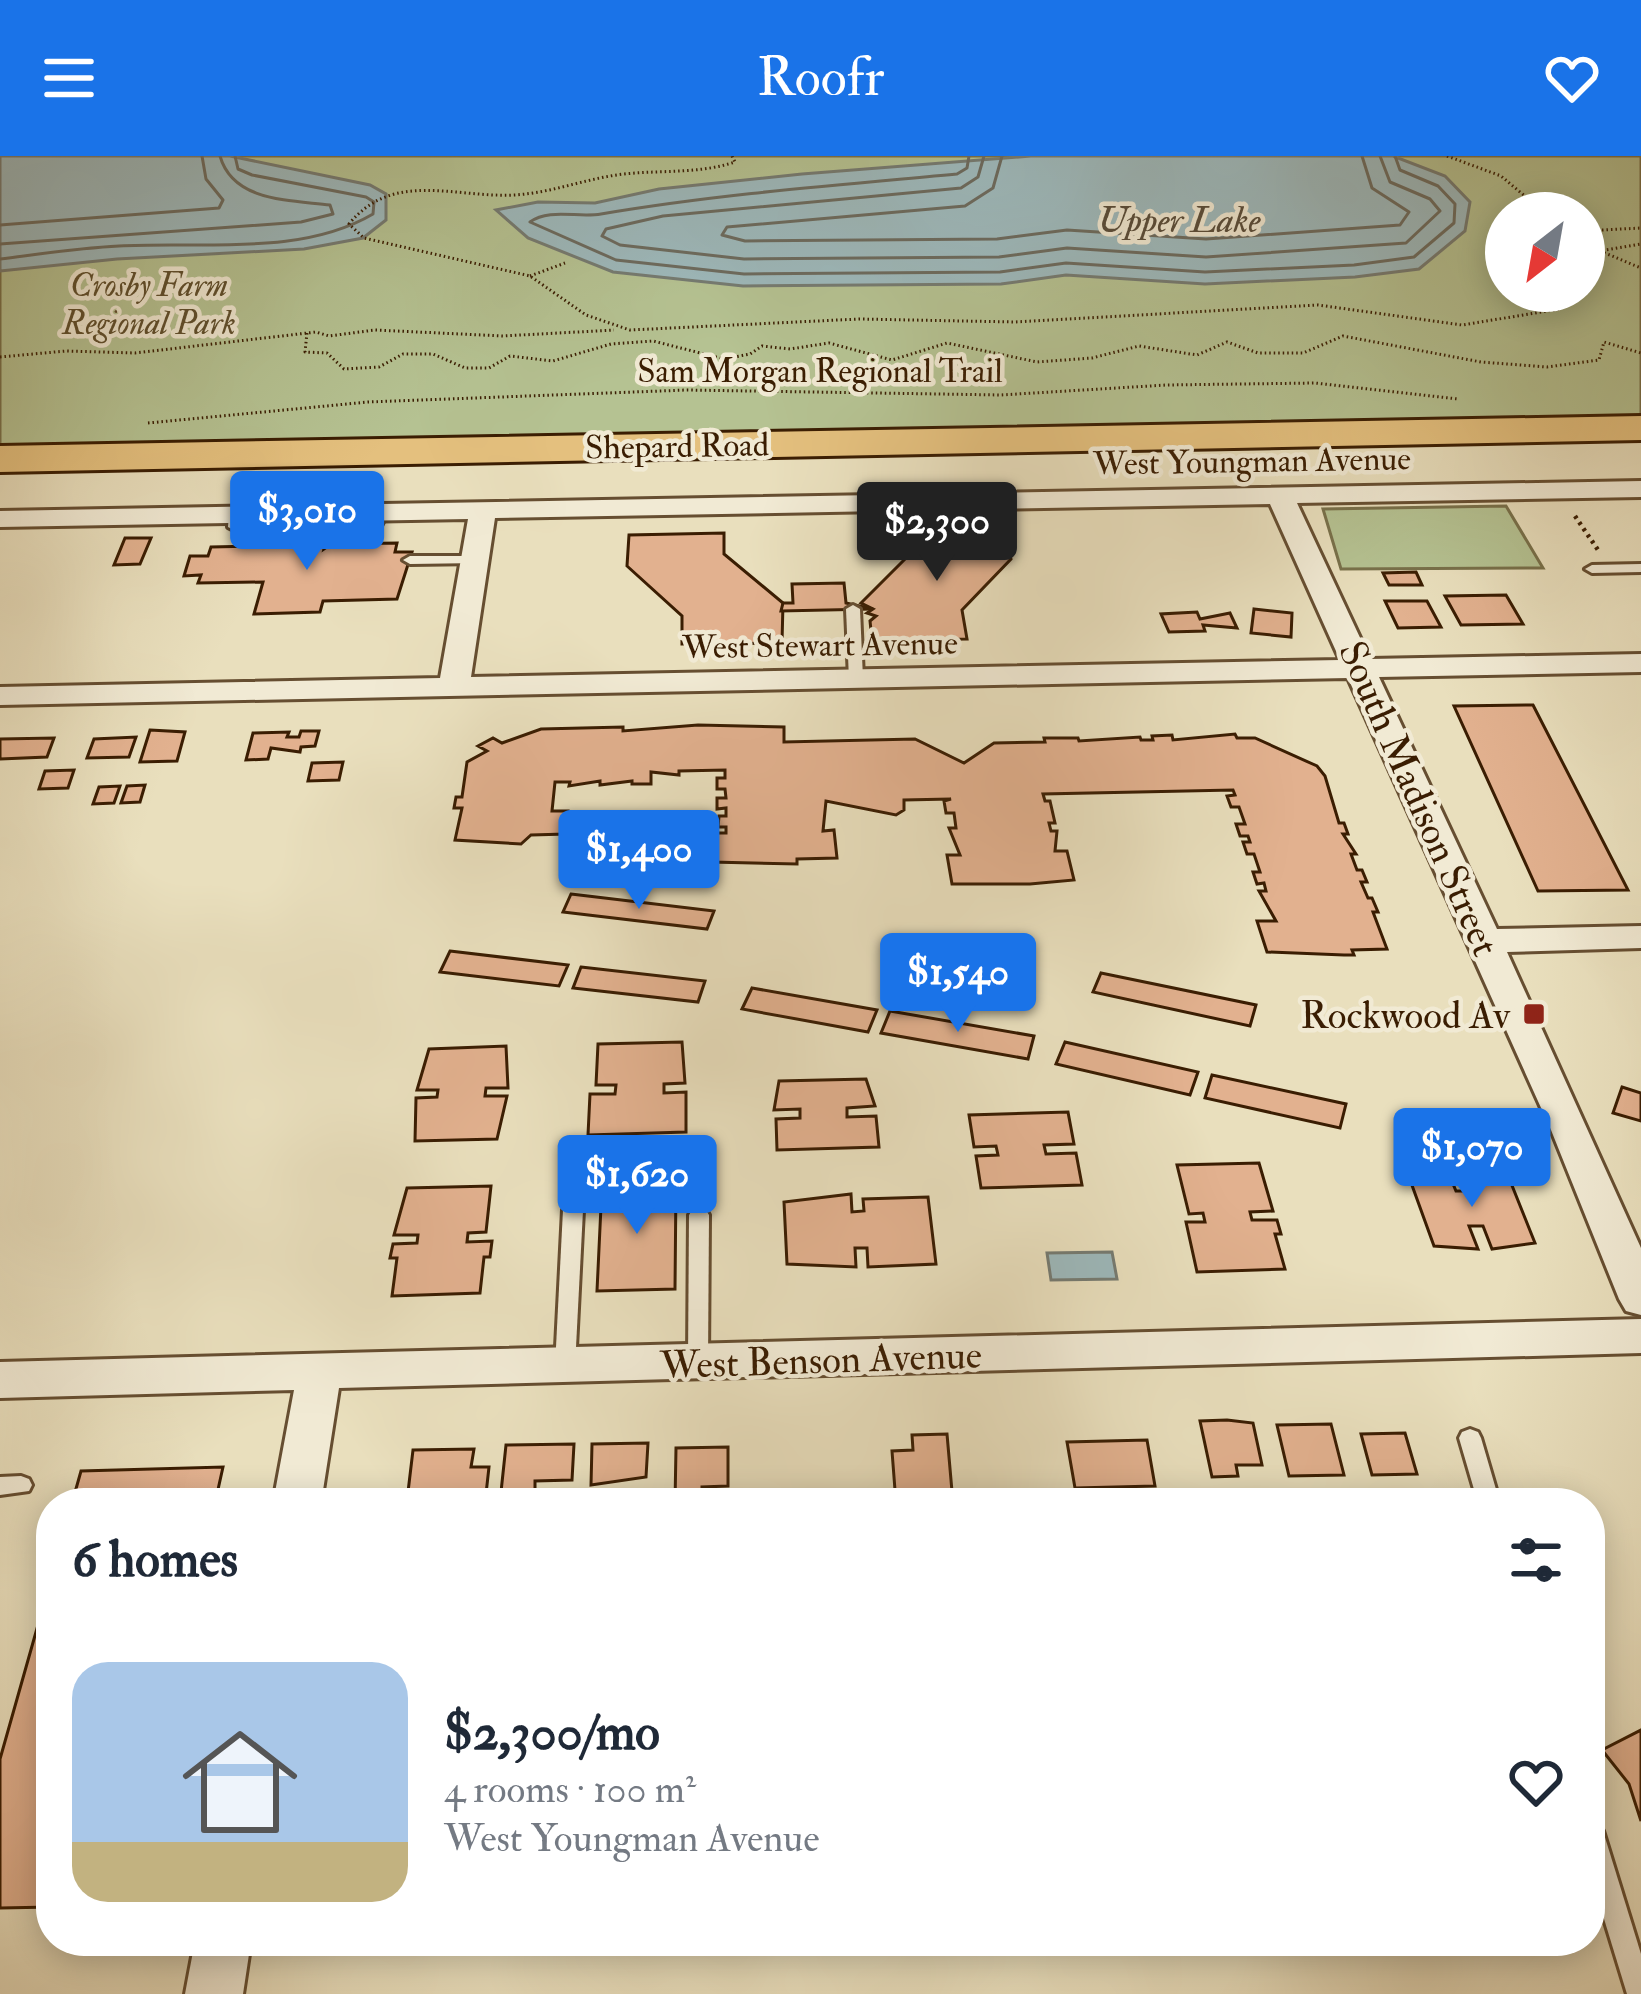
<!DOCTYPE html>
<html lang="en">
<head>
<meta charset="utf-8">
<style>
	body { margin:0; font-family:"IM FELL Double Pica",serif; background:#f6f6f7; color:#1f2937; height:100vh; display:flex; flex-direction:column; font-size:45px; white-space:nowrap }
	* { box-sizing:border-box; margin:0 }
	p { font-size:39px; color:#747a83 }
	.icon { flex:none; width:66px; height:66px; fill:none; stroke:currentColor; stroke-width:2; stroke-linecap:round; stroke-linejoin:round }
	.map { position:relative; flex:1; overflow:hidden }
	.drawer { position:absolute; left:36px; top:1332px; width:1569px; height:468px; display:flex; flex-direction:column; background:#fff; border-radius:48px; box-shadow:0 6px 30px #0003 }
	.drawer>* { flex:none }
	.needle { width:78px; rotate:211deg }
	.fabs { position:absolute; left:1485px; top:36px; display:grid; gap:24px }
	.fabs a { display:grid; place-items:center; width:120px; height:120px; border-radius:50%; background:#fff; box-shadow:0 6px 30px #0003; font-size:60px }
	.price { position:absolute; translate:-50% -102px; padding:0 27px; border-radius:12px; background:#1a73e8; color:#fff; font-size:39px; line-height:78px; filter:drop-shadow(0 3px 6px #0008) }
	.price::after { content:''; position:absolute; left:50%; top:72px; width:36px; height:27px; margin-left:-18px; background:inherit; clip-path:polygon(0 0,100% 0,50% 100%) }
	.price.selected { background:#222; color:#fff }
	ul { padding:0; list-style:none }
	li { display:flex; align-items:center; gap:36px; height:300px; padding:0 36px }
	li span { display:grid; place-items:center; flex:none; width:336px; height:240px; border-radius:36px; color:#555 }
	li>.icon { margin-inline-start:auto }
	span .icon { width:144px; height:144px; fill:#fffc; stroke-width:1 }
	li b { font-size:51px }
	h2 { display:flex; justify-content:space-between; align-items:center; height:144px; padding:0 36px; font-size:51px }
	header { display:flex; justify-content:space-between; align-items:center; height:156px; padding:0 36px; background:#1a73e8; color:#fff; font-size:54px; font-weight:600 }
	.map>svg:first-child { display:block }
	.green { fill:#b5c292; stroke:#78704a; stroke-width:3; fill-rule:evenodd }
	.water { fill:#9db9bc; stroke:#757b72; stroke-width:3 }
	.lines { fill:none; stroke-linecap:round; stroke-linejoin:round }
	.shore { stroke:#6c6b5f; stroke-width:3 }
	.building { fill:#e2b18f; stroke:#3a1d02; stroke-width:3 }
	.service-casing { stroke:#664e31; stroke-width:6 }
	.minor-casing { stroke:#664e31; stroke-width:6 }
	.trunk-casing { stroke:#3a1d02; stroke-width:6 }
	.path-far1 { stroke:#3a1d02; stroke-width:3; stroke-dasharray:1.5 3; stroke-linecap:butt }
	.path { stroke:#3a1d02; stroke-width:4.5; stroke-dasharray:3 4.5; stroke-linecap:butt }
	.service { fill:#f1ead4; fill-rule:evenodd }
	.minor { fill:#f1ead4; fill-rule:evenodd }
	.trunk { fill:#e4c07e; fill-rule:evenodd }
	.poi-dot { fill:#8f2418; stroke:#f1ead4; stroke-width:4.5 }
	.labels { text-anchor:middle; stroke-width:9; stroke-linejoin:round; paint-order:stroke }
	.far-park-label { font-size:33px; font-style:italic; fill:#5f4f2d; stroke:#f1ead4 }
	.far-street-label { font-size:33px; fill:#3a1d02; stroke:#f1ead4 }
	.far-water-label { font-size:36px; font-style:italic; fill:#584c3a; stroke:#f1ead4 }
	.street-label { font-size:39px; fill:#3a1d02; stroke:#f1ead4 }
	.poi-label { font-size:39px; fill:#3a1d02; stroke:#f1ead4; text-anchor:end }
</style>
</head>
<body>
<header><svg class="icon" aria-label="menu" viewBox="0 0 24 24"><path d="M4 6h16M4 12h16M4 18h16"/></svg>Roofr<svg class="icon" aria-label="heart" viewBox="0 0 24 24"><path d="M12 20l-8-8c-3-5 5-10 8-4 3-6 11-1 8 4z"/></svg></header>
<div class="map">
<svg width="1641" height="1838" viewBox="0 0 1641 1838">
	<rect width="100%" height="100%" fill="#e9dfbd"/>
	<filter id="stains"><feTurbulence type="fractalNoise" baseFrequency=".00167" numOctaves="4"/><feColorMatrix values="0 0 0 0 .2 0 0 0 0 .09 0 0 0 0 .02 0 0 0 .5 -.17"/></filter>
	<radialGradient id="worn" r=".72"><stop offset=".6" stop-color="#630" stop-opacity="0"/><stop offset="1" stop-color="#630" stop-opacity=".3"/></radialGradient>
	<!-- green -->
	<g class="green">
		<path d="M 0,0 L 1641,0 L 1641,264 L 0,297 ZM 1506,57 L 1584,57 L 1584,135 L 1506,135 Z"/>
		<path d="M 1506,350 L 1543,412 L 1341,413 L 1323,353 Z"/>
	</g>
	<!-- water -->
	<g class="water">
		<path d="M 0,0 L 230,0 L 370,29 L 386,38 L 386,64 L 363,82 L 304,93 L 117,103 L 0,115 Z"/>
		<path d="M 1031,0 L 1393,0 L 1445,20 L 1470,46 L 1465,75 L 1419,113 L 1355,121 L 1205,128 L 1066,119 L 1001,128 L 743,130 L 613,116 L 528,82 L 496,54 L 538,46 L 595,47 L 659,33 L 802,18 Z"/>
		<path d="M 1112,1096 L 1117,1123 L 1051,1124 L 1047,1097 Z"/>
	</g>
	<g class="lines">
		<!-- shore -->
		<g class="shore">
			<path d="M 969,0 L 967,12 L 957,18 C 838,29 719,38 601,58 C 578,62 549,52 530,66 L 616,104 L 744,118 L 1000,116 L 1066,107 L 1205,116 L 1354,109 L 1414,101 L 1454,67 L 1455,48 L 1438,30 L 1400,14 L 1395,0"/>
			<path d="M 984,0 L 978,21 L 961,32 L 663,60 L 606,73 L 602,80 L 620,89 L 744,103 L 999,101 L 1067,92 L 1206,101 L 1406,87 L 1440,55 L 1430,43 L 1390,26 L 1380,0"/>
			<path d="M 1002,0 L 993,32 L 965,50 L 727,71 L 722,79 L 745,85 L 997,83 L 1067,74 L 1206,83 L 1400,69 L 1409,56 L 1372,32 L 1362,0"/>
			<path d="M 0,69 L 219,52 L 223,44 L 206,23 L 202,0"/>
			<path d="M 0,88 L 301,66 L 333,58 L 330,49 C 290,44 233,46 220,0"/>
			<path d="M 0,103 C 40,98 79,92 119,90 C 201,85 300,101 373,58 L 374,46 L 366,41 L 252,19 L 238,13 L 235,0"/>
		</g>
	</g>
	<!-- building -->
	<g class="building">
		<path d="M 1003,371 L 1011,403 L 962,454 L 967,483 L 872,484 L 870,465 L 876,460 L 867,457 L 873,453 L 861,447 L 915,393 L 911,373 Z"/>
		<path d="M 724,377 L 724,398 L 783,447 L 782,487 L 682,488 L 682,460 L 627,410 L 629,379 Z"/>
		<path d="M 308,381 L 327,381 L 324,393 L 331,388 L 397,387 L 395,396 L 412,396 L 397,443 L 323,445 L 320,456 L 254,458 L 263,426 L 198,427 L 201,419 L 184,420 L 190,400 L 208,400 L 211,391 L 306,389 Z"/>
		<path d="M 125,382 L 151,382 L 140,408 L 114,409 Z"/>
		<path d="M 1416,416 L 1422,429 L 1389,429 L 1383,417 Z"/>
		<path d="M 844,427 L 846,447 L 873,453 L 781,455 L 783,447 L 793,447 L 792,428 Z"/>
		<path d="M 1506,439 L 1523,468 L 1461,469 L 1445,440 Z"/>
		<path d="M 1385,445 L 1427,445 L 1441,471 L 1398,472 Z"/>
		<path d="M 1254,453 L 1292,457 L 1291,481 L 1251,477 Z"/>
		<path d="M 1197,456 L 1200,463 L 1230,457 L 1237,472 L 1203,469 L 1205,475 L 1169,476 L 1161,458 Z"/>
		<path d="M 1533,549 L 1628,734 L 1538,735 L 1454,550 Z"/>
		<path d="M 698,569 L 784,571 L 784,586 L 915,583 L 964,607 L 994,587 L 1045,586 L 1044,582 L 1078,582 L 1079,585 L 1140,581 L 1141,584 L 1153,584 L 1152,580 L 1172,579 L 1173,584 L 1235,578 L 1237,582 L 1255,582 L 1317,610 L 1325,620 L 1339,667 L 1344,667 L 1348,678 L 1343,678 L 1356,698 L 1351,698 L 1357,714 L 1362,714 L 1367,726 L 1361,726 L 1368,742 L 1372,742 L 1378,756 L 1373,756 L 1387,793 L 1352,794 L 1354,799 L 1344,799 L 1267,796 L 1257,765 L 1276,765 L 1259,735 L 1266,735 L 1264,727 L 1257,728 L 1253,716 L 1260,716 L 1254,698 L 1247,698 L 1243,686 L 1250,686 L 1248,680 L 1240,680 L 1236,668 L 1245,668 L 1239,651 L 1231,651 L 1227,640 L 1235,639 L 1233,634 L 1043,638 L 1045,645 L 1050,645 L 1055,667 L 1049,667 L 1051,675 L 1057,675 L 1055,695 L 1067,695 L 1074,724 L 1030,728 L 952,728 L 947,699 L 960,699 L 949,672 L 956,672 L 954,657 L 946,657 L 944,645 L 951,643 L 904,644 L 904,654 L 896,659 L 826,645 L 823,675 L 834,674 L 837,702 L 797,703 L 797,708 L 711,706 L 711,677 L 726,677 L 726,671 L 718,671 L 719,660 L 726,660 L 726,652 L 717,653 L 717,642 L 726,642 L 725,633 L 717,633 L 717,622 L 725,622 L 725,614 L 679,615 L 679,619 L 651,616 L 651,628 L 632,628 L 632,625 L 600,629 L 600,625 L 569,630 L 570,626 L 555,626 L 552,655 L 568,655 L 566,678 L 531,679 L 521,688 L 455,684 L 462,652 L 454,652 L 456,641 L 462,641 L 467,606 L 487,595 L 478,590 L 493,582 L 502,587 L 541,573 L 623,571 L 623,575 Z"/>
		<path d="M 150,574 L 185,576 L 177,605 L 140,606 Z"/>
		<path d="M 301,575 L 319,575 L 315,590 L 301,591 L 300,596 L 271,592 L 268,603 L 246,604 L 253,577 L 289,576 L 287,581 L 299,581 Z"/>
		<path d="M 136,581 L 129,601 L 87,602 L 94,583 Z"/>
		<path d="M 54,582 L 47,601 L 0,603 L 0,583 Z"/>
		<path d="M 343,606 L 339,624 L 308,625 L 312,607 Z"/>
		<path d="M 74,614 L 68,632 L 39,633 L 45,615 Z"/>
		<path d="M 145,629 L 140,646 L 121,647 L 127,630 Z"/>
		<path d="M 120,630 L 114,647 L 93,648 L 99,631 Z"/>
		<path d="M 571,738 L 714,755 L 707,773 L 563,756 Z"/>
		<path d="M 450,795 L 568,809 L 559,830 L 440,816 Z"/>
		<path d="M 581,811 L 705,825 L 698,846 L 573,832 Z"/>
		<path d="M 1101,817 L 1256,849 L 1250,870 L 1093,836 Z"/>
		<path d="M 752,832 L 877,854 L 868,876 L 742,853 Z"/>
		<path d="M 890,855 L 1034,880 L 1028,903 L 881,877 Z"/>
		<path d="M 682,886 L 685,927 L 664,928 L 664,937 L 686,936 L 686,976 L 588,979 L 590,938 L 615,938 L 616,929 L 596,929 L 598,888 Z"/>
		<path d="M 1065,886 L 1198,916 L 1190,939 L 1056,908 Z"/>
		<path d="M 506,890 L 508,932 L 486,932 L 485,940 L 507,940 L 497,983 L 415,985 L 416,942 L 437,941 L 438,934 L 417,934 L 429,893 Z"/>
		<path d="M 1212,919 L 1346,948 L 1340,972 L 1205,942 Z"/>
		<path d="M 866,923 L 875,950 L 847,952 L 847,961 L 876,960 L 879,991 L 777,994 L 776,963 L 800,962 L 800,953 L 774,954 L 779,925 Z"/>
		<path d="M 1622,931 L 1641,937 L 1641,965 L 1613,957 Z"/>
		<path d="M 1068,956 L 1074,988 L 1044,989 L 1046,998 L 1076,997 L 1082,1029 L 981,1032 L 976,1000 L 998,999 L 996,990 L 974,991 L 969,959 Z"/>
		<path d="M 1259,1007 L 1273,1055 L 1250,1056 L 1252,1064 L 1277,1064 L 1281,1078 L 1275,1078 L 1285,1113 L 1197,1116 L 1186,1066 L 1205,1066 L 1203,1057 L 1189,1058 L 1177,1009 Z"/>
		<path d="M 1477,1014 L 1479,1018 L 1507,1017 L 1535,1087 L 1492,1093 L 1483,1070 L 1469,1070 L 1478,1093 L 1434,1090 L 1409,1021 L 1448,1016 L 1456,1035 L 1470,1035 L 1463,1015 Z"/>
		<path d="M 676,1027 L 675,1133 L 597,1135 L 602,1029 Z"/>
		<path d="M 491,1030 L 486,1076 L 468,1077 L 467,1086 L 492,1085 L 490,1101 L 484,1101 L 480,1137 L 392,1140 L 397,1102 L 390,1102 L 393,1088 L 417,1087 L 418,1079 L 394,1079 L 407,1032 Z"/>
		<path d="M 851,1038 L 852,1056 L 864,1055 L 863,1043 L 928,1041 L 936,1108 L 868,1111 L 867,1092 L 855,1092 L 856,1111 L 787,1108 L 784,1046 Z"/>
		<path d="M 1227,1264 L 1253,1267 L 1262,1309 L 1236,1309 L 1238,1320 L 1212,1321 L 1200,1265 Z"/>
		<path d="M 1331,1268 L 1344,1319 L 1289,1320 L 1277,1269 Z"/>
		<path d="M 1405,1277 L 1417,1318 L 1372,1319 L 1361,1278 Z"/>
		<path d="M 947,1278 L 953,1347 L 896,1347 L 892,1295 L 913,1294 L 912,1279 Z"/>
		<path d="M 1147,1284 L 1155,1330 L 1075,1332 L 1067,1286 Z"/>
		<path d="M 648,1287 L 646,1321 L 591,1329 L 592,1288 Z"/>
		<path d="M 574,1288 L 572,1324 L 535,1325 L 535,1336 L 501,1336 L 506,1289 Z"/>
		<path d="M 728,1291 L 728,1330 L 702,1331 L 702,1347 L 675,1347 L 676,1292 Z"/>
		<path d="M 474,1293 L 471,1311 L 489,1311 L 485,1347 L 436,1347 L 437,1336 L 408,1336 L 413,1294 Z"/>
		<path d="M 223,1311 L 215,1347 L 72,1347 L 81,1315 Z"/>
		<path d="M 51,1423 L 51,1751 L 0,1752 L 0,1603 Z"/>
		<path d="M 1641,1574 L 1641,1665 L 1629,1628 L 1602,1594 Z"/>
	</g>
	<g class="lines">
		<!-- service casing -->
		<g class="service-casing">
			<g id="service">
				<path d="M 382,352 L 388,356 L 380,372 L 361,379 L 246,380 L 228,371 L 229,359 L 235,355 L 241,359 L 241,369 L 248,372 L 359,371 L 370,367 L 378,353 Z"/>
				<path d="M 474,400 L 481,404 L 479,407 L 410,408 L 403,404 L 410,400 Z"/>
				<path d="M 1641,408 L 1641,416 L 1592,417 L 1585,413 L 1592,409 Z"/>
				<path d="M 853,449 L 860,453 L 863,523 L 856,527 L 849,523 L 846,453 Z"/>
				<path d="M 573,1047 L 580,1049 L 583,1054 L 575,1211 L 572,1217 L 565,1219 L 558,1217 L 555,1211 L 563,1054 L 566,1049 Z"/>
				<path d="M 699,1052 L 706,1054 L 709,1059 L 708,1207 L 705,1213 L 698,1215 L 691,1213 L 688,1207 L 689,1059 L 692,1054 Z"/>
				<path d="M 1470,1273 L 1478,1276 L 1481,1282 L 1500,1347 L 1478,1347 L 1459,1282 L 1462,1276 Z"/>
				<path d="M 21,1320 L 29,1323 L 32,1329 L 29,1335 L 0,1339 L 0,1321 Z"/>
				<path d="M 1590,1663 L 1599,1667 L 1603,1675 L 1641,1798 L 1641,1838 L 1627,1838 L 1590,1717 Z"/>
			</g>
		</g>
		<!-- minor casing -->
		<g class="minor-casing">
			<g id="minor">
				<path d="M 1641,325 L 1641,341 L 1297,347 L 1370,503 L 1641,498 L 1641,516 L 1379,521 L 1497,773 L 1641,770 L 1641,792 L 1507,796 L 1641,1092 L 1641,1159 L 1626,1155 L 1619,1143 L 1551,974 L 1348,522 L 0,549 L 0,531 L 440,522 L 468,363 L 0,371 L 0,355 ZM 1270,348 L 1340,504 L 471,521 L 495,362 Z"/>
				<path d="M 1641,1163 L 1641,1197 L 339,1232 L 321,1347 L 273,1347 L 294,1234 L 0,1242 L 0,1206 Z"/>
				<path d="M 195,1785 L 251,1785 L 243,1838 L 185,1838 Z"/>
			</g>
		</g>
		<!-- trunk casing -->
		<g class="trunk-casing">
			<path id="trunk" d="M 1641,260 L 1641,284 L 0,316 L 0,290 Z"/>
		</g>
		<!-- path-far1 -->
		<g class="path-far1">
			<path d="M 732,0 L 735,6 C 699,18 662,14 624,18 C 587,22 552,37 514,39 C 454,42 393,14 349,68 L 364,82 L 530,120 L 586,159 L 630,174 L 859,163 L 1015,166 L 1318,149 L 1462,169 L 1560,153 L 1580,135"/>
			<path d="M 1447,0 L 1501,20 L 1545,57"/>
			<path d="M 1584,75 L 1641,72"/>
			<path d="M 1584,83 L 1600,95 L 1641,88"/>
			<path d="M 530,120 L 565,107"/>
			<path d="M 1584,131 L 1593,101 L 1600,95 L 1641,112"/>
			<path d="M 307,177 L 305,196 L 327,197 L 344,213 L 379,211 L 403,198 L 433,198 L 465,212 L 489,212 L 510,200 L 553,205 L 611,188 L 653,185 L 724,203 L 750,198 L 762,190 L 790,193 L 829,187 L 892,204 L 947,187 L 1037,206 L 1092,202 L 1139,190 L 1197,199 L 1227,186 L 1258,197 L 1303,197 L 1343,180 L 1481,206 L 1547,211 L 1599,204 L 1604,186 L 1641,197"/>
			<path d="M 0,201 L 66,195 L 135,197 L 316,176 L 329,180 L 375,174 L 503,180 L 614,174"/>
			<path d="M 148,267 L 368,246 L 687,234 L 1001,239 L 1166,229 L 1315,227 L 1458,243"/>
		</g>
		<!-- path -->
		<path class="path" d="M 1575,360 L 1598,394"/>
		<!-- service -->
		<use href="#service" class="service"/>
		<!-- minor -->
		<use href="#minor" class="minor"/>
		<!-- trunk -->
		<use href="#trunk" class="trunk"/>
	</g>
	<!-- markers -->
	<rect class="poi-dot" x="1522" y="846" width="24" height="24" rx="6"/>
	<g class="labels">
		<!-- far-park labels -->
		<g class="far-park-label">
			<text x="149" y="140">Crosby Farm<tspan x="149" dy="38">Regional Park</tspan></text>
		</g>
		<!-- far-street labels -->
		<g class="far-street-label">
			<text x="820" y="226">Sam Morgan Regional Trail</text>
			<text transform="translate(677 289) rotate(-1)" y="12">Shepard Road</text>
			<text transform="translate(1252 304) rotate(-1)" y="12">West Youngman Avenue</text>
			<text transform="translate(820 488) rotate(-1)" y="12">West Stewart Avenue</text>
		</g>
		<!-- far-water labels -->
		<g class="far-water-label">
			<text x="1179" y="76">Upper Lake</text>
		</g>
		<!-- street labels -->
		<g class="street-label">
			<text transform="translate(1420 642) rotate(66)" y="14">South Madison Street</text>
			<text transform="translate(821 1203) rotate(-2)" y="14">West Benson Avenue</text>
		</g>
		<!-- poi labels -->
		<g class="poi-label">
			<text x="1510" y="872">Rockwood Av</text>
		</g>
	</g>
	<rect width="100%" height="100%" filter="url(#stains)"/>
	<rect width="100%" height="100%" fill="url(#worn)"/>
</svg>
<div class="fabs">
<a><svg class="needle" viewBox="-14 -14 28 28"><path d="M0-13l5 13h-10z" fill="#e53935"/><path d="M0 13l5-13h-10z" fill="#747a83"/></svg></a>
</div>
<b class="price" style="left:307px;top:417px">$3,010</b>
<b class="price selected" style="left:937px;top:428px">$2,300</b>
<b class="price" style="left:639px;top:756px">$1,400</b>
<b class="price" style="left:958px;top:879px">$1,540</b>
<b class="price" style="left:1472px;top:1054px">$1,070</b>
<b class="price" style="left:637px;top:1081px">$1,620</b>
<section class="drawer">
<h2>6 homes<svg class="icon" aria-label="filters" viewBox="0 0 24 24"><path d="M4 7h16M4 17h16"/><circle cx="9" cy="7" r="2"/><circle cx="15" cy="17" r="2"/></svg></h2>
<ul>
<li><span style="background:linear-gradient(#a9c7e8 75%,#c2b280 0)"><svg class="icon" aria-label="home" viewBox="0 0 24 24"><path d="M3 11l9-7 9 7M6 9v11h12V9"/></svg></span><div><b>$2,300/mo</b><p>4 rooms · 100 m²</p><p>West Youngman Avenue</p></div><svg class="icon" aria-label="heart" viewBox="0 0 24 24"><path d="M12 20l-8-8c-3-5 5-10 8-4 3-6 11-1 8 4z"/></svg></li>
</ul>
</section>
</div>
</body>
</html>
